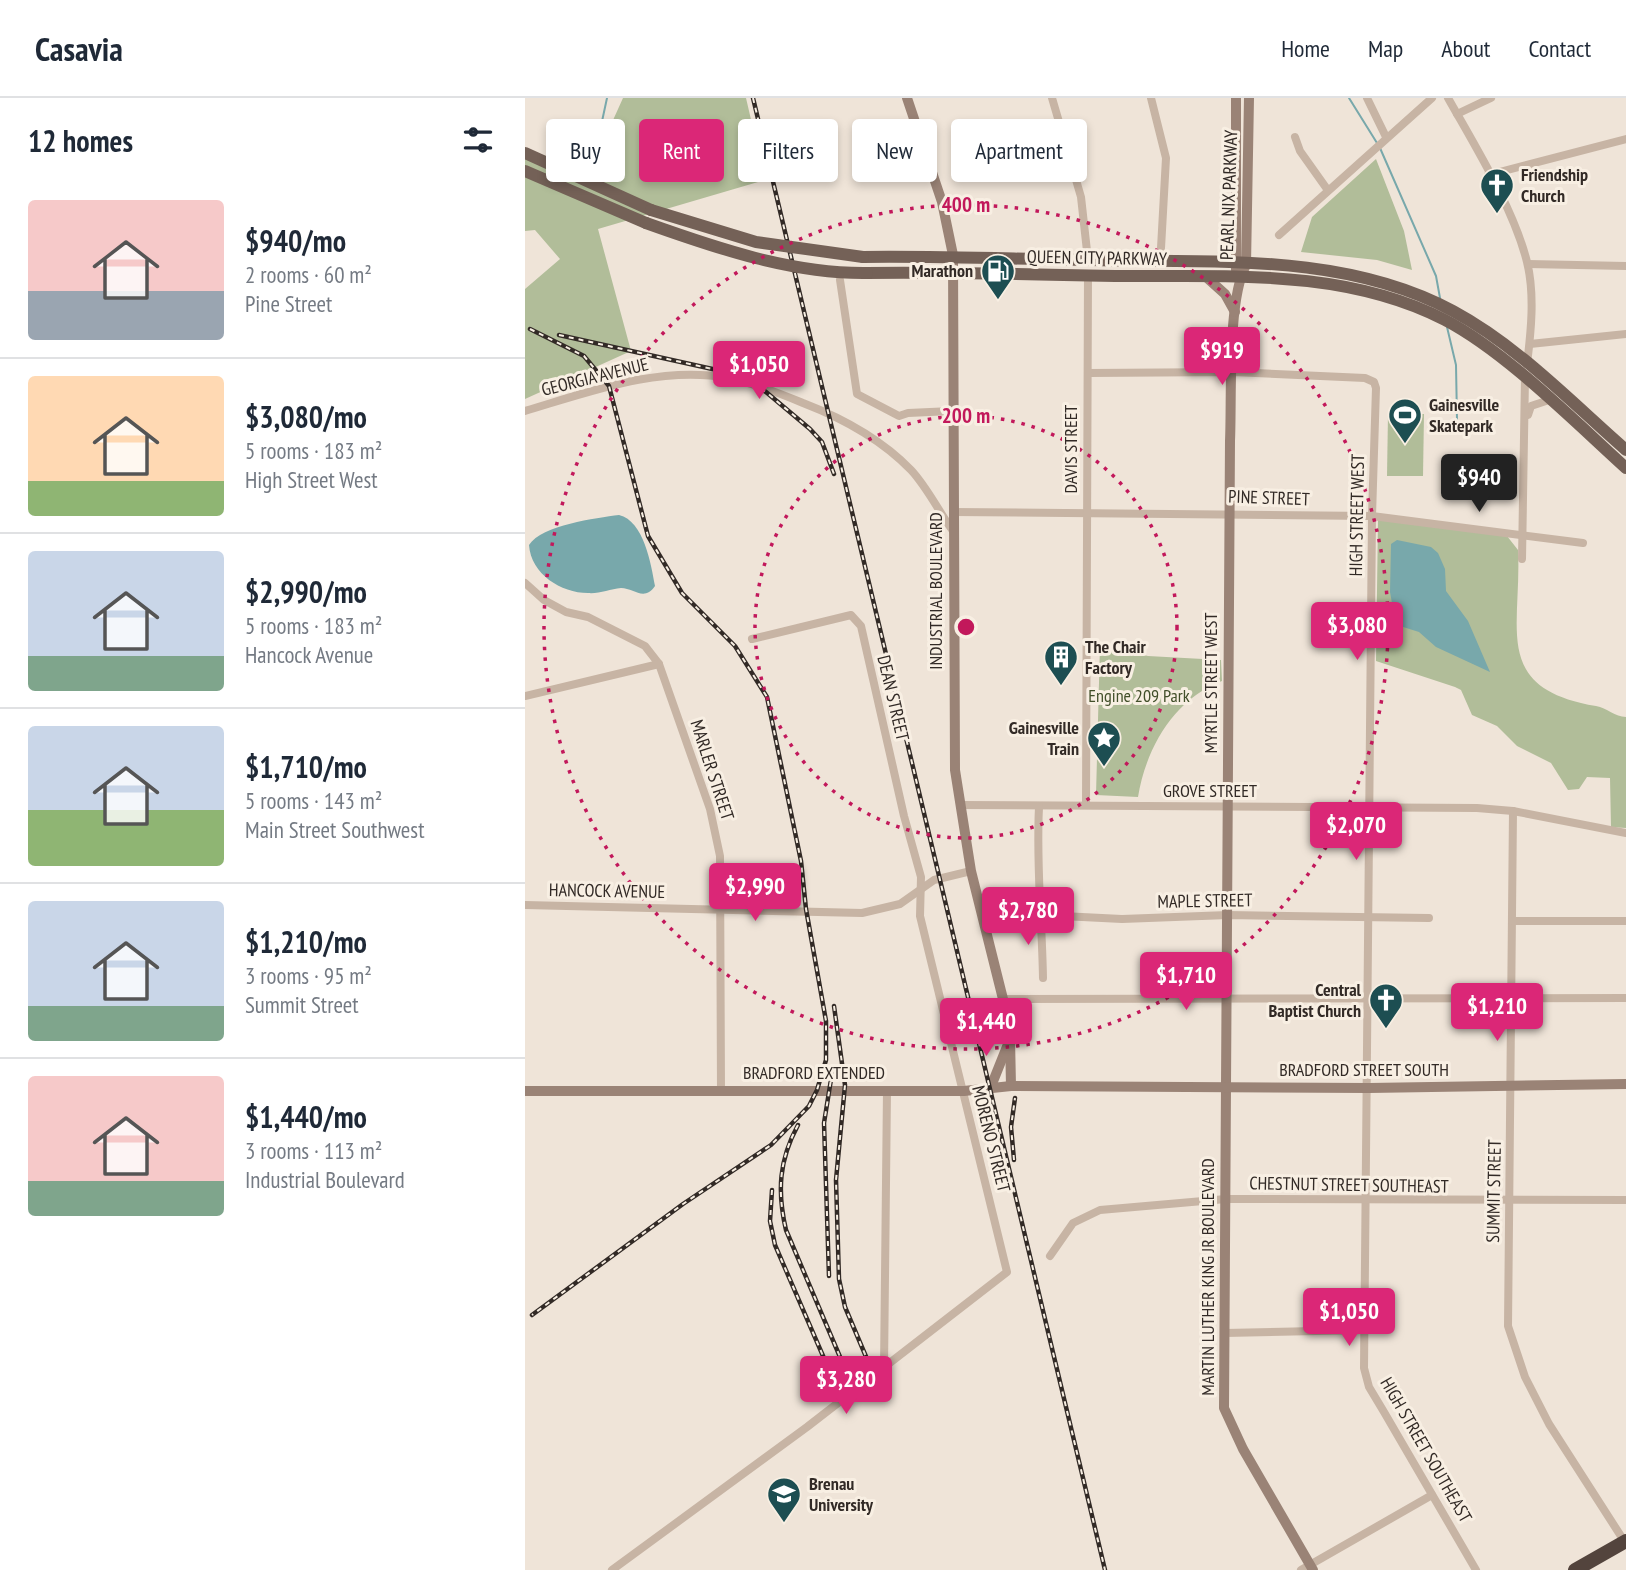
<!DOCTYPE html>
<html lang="en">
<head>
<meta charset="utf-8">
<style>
	body { margin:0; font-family:"PT Sans Narrow",sans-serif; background:#f6f6f7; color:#1f2937; height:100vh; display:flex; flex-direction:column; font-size:26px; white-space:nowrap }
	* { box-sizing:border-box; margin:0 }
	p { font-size:23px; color:#747a83 }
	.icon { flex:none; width:38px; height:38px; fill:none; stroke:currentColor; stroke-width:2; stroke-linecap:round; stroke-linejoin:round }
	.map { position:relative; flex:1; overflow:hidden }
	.details { display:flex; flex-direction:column; background:#fff; width:525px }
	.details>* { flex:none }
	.top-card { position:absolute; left:21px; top:21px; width:665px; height:63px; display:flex; gap:14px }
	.price { position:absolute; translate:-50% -60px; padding:0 16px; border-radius:7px; background:#db2777; color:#fff; font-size:23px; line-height:46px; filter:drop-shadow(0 2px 4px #0008) }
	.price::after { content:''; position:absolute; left:50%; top:42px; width:21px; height:16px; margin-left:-10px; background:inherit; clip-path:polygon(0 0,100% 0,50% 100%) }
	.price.selected { background:#222; color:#fff }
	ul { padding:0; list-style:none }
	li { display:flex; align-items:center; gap:21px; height:175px; padding:0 28px }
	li+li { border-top:2px solid #e0e1e3 }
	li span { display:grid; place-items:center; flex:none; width:196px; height:140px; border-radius:7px; color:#555 }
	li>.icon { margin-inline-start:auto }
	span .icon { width:84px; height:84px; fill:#fffc; stroke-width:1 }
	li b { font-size:30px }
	h2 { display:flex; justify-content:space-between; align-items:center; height:84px; padding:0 28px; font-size:30px }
	.chip { padding:0 24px; border-radius:7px; background:#fff; box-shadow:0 4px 10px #0003; font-size:24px; line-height:63px }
	.chip.selected { background:#db2777; color:#fff }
	header { display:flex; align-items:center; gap:42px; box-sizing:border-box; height:98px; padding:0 35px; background:#fff; border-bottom:2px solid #e0e1e3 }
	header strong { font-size:33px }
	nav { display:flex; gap:38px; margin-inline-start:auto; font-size:24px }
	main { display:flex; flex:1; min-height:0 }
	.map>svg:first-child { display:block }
	.green { fill:#b1bd99 }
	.water { fill:#78a8ab }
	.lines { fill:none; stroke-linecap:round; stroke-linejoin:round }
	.stream { stroke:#78a8ab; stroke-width:2 }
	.street { stroke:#c7b4a4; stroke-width:8 }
	.secondary { stroke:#9a8376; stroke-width:10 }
	.primary { stroke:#746157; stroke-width:12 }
	.highway { stroke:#53443d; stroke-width:14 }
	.rail-casing { stroke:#322a26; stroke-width:4.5 }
	.rail { stroke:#f8efe3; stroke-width:2; stroke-dasharray:5; stroke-linecap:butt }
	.primary-bridge { stroke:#746157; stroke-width:12 }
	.ring { fill:none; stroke:#c2185b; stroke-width:3.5; stroke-dasharray:3.5 7 }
	.labels { text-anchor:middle; stroke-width:6; stroke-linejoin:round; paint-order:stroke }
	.poi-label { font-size:18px; font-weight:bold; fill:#322a26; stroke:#f8efe3; text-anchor:start }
	.street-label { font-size:18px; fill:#322a26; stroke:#f8efe3 }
	.park-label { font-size:18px; fill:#424f2a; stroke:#f8efe3 }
	.centre { fill:#c2185b; stroke:#f8efe3; stroke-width:3.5 }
	.ring-label { font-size:21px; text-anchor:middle; font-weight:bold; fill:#c2185b; stroke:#f8efe3; stroke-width:6; stroke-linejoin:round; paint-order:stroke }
</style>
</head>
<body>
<header>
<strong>Casavia</strong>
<nav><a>Home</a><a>Map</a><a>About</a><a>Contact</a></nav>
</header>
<main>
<section class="details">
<h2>12 homes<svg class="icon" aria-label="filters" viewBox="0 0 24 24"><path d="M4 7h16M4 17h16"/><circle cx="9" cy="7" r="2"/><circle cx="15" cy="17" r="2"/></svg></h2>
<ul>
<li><span style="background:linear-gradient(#f6c9c9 65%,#9aa5b1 0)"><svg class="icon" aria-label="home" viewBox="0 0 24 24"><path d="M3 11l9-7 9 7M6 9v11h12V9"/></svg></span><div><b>$940/mo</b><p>2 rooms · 60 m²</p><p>Pine Street</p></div></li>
<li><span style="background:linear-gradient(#ffd9b3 75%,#8fb573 0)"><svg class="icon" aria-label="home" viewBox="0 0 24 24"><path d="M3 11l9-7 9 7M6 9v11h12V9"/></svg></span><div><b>$3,080/mo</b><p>5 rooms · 183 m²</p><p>High Street West</p></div></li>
<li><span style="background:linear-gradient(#c9d6e8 75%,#7fa58c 0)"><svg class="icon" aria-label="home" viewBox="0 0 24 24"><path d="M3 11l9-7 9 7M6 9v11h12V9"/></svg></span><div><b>$2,990/mo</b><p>5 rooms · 183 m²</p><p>Hancock Avenue</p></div></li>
<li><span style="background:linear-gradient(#c9d6e8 60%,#8fb573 0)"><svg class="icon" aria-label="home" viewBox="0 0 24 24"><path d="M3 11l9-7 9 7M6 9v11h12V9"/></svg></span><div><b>$1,710/mo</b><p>5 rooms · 143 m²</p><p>Main Street Southwest</p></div></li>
<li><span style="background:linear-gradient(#c9d6e8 75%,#7fa58c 0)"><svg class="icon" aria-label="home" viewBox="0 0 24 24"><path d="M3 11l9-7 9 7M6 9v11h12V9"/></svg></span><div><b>$1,210/mo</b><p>3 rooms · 95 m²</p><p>Summit Street</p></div></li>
<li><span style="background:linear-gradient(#f6c9c9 75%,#7fa58c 0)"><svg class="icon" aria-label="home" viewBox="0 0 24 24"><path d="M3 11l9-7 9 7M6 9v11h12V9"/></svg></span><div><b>$1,440/mo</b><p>3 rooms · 113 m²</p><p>Industrial Boulevard</p></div></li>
</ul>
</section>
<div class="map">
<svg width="1101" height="1472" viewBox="0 0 1101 1472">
	<rect width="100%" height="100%" fill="#efe4d8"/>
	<!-- green -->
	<g class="green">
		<path d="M 98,0 L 221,0 L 240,82 L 73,131 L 106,253 L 0,301 L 0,191 L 35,161 L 10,132 L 0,133 L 0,52 L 66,71 Z"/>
		<path d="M 851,61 L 879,133 L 887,172 L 852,162 L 776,154 L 787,119 Z"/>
		<path d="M 863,316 L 899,316 L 898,378 L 862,378 Z"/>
		<path d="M 853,422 L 982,438 L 993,452 C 997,531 966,590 1071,608 C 1082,610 1090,619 1101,619 L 1101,730 L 1086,729 L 1085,680 L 1062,679 L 1054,691 L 1043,692 L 1026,665 L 992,648 L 972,628 L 947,617 L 936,592 L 930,589 L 851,563 Z"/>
		<path d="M 575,547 L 623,558 L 696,562 L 697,583 C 649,601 621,650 613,699 L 571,697 Z"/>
	</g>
	<!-- water -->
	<g class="water">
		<path d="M 94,417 C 119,423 126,466 130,488 C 119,504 109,490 96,490 C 85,491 74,496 63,495 C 36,495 6,476 4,447 C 17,427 71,420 94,417 Z"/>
		<path d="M 872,442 L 906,449 L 913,455 L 920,471 L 921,493 L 943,523 L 965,574 L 911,549 L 894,534 L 875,528 L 870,522 L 865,494 L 866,446 Z"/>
	</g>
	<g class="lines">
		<!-- stream -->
		<g class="stream">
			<path d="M 824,0 L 852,45"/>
			<path d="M 855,50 L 911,178 L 915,200"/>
			<path d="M 67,70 L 82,0"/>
			<path d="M 922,229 L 931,267 L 932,322"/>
		</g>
		<!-- street -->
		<g class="street">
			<path d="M 527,0 L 556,99 L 563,162"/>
			<path d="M 626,0 L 641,60 L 636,150"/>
			<path d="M 842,0 L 861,39"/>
			<path d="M 923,0 C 950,48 989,111 1002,164 C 1010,196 1006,234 1002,266"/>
			<path d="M 932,16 L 966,0"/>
			<path d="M 770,39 L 775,53 L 802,91"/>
			<path d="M 963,77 L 1101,41"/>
			<path d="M 754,137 L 907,0"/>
			<path d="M 1003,166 L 1101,168"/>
			<path d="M 315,182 L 332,296 L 374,318 L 383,315 L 427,313"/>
			<path d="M 1005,246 L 1101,236"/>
			<path d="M 564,275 L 708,274 L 840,280 L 849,284 L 851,290 L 847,418 L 839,1270 L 844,1289 L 859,1314 L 951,1472"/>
			<path d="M 0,313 C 64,294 135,267 203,280 C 229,285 254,295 278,305 C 317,320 357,342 386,372 C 402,389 414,414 428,433"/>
			<path d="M 1003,317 L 1006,308 L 1024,302"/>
			<path d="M 428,414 L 847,418 L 1058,445"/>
			<path d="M 997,461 L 1000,279"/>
			<path d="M 0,485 L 19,502 L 41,514 L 63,519 L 120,548 L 134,566 L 185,711 L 195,758 L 196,993"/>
			<path d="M 0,598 L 134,566"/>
			<path d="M 435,707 L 952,710 L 988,713 L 1101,735"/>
			<path d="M 561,707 L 563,177"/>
			<path d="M 514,709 C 511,767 517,822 518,880"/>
			<path d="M 988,713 L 983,1228 L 1000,1279 L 1024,1326 L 1101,1446"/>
			<path d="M 0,807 L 337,815 L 375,806 L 409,782 L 446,773"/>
			<path d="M 457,818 L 517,817 L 597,821 L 703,817 L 904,820"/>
			<path d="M 987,823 L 1101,823"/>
			<path d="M 478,901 L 1101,900"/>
			<path d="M 525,1158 L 548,1125 L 575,1112 L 701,1101 L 1101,1102"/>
			<path d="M 700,1235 L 838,1232"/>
			<path d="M 359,1271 L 362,992"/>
			<path d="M 87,1472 L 282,1329 L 482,1174 L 395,818 L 396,779 L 379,718 L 336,528 L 326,517 L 227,541"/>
			<path d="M 776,1472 L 907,1397"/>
		</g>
		<!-- secondary -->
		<g class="secondary">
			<path d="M 382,0 L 417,104 L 428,157 L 430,672 L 446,773 L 478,901 L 485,940 L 486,988"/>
			<path d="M 724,0 L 721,167 C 702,203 707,299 705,343 L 699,1310 L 718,1351 L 788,1472"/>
			<path d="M 711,172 L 711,0"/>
			<path d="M 680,178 L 700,196 L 710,214"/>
			<path d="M 465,991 L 483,946"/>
			<path d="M 0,993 L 439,993 L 486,988 L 844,990 L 1101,986"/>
		</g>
		<!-- primary -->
		<g class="primary">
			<path d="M 0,55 L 126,112"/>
			<path d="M 0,73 L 121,125"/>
			<path d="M 338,159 C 414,158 489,161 565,162 C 686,165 819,154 928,213 C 993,248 1046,304 1101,352"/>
			<path d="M 342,175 C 425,174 508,176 592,178 C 702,179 819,170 920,222 C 981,254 1049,323 1101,370"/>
		</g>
		<!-- highway -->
		<path class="highway" d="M 1050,1472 L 1101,1443"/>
		<!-- rail casing -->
		<g class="rail-casing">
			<g id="rail">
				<path d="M 228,0 L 580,1472"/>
				<path d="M 5,231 L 59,258 L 84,288 L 123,438 L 157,495 L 210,548 L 242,599 L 276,763 L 281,811 L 301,923 L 301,962 L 292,992 L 284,1008 L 246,1047 L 158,1106 L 7,1217"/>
				<path d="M 34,237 L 210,276 L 241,294 L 285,331 L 297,344 L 309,376"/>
				<path d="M 309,908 L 320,987 L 311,1082 L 314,1181 L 320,1209 L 342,1261"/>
				<path d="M 273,1027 C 254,1062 252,1093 261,1132 L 321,1273"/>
				<path d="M 489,1062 L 486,1029 L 490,1000"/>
				<path d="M 247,1092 L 245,1123 L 250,1147 L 308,1281"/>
				<path d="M 304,1178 L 299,1025 L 308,969"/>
			</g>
		</g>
		<!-- rail -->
		<use href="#rail" class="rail"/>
		<!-- primary-bridge -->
		<g class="primary-bridge">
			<path d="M 126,112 L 231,144 L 338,159"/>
			<path d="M 121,125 C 191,150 267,176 342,175"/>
		</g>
	</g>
	<!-- distance rings -->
	<g class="ring">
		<circle cx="441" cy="529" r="211"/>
		<circle cx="441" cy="529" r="422"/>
	</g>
	<!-- icons -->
	<defs>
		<g id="church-pin" transform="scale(1.75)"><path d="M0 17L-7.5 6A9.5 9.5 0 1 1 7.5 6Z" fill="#1d4e52" stroke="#f8efe3"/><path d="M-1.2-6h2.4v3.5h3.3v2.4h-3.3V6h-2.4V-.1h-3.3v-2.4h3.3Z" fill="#fff"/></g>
		<g id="fuel-pin" transform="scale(1.75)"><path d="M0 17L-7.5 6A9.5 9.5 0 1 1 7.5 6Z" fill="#1d4e52" stroke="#f8efe3"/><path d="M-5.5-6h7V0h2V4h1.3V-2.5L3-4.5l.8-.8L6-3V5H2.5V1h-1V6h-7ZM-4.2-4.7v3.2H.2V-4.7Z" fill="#fff"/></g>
		<g id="stadium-pin" transform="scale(1.75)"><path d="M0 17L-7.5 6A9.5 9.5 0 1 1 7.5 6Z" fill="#1d4e52" stroke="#f8efe3"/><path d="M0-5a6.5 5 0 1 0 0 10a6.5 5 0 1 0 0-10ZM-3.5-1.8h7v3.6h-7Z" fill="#fff"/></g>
		<g id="building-pin" transform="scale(1.75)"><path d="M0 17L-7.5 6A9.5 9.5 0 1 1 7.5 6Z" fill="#1d4e52" stroke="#f8efe3"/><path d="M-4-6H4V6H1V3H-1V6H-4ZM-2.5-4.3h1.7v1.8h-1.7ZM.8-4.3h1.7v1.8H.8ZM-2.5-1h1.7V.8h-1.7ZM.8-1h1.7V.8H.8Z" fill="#fff"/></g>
		<g id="sight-pin" transform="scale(1.75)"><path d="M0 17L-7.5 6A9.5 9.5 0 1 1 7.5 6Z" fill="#1d4e52" stroke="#f8efe3"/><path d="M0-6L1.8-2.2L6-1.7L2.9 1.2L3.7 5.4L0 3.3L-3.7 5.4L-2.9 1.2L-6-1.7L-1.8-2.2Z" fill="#fff"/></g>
		<g id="university-pin" transform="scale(1.75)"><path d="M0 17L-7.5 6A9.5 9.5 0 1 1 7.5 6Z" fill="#1d4e52" stroke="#f8efe3"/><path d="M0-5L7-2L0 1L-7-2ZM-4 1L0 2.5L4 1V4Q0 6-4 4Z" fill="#fff"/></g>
	</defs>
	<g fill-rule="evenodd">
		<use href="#church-pin" x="972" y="87"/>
		<use href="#fuel-pin" x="473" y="173"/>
		<use href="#stadium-pin" x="880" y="317"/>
		<use href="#building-pin" x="536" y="559"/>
		<use href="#sight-pin" x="579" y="640"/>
		<use href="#church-pin" x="861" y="902"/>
		<use href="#university-pin" x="259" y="1396"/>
	</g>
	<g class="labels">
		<!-- poi labels -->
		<g class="poi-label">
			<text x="996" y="83">Friendship<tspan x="996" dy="21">Church</tspan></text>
			<text x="448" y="179" text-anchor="end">Marathon</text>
			<text x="904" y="313">Gainesville<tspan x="904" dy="21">Skatepark</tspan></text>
			<text x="560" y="555">The Chair<tspan x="560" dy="21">Factory</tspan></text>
			<text x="554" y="636" text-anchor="end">Gainesville<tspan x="554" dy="21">Train</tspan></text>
			<text x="836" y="898" text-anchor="end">Central<tspan x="836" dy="21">Baptist Church</tspan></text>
			<text x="284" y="1392">Brenau<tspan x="284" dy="21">University</tspan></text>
		</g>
		<!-- street labels -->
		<g class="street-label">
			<text transform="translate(704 97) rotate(-88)" y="6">PEARL NIX PARKWAY</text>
			<text transform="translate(572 160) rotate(1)" y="6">QUEEN CITY PARKWAY</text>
			<text transform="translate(70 279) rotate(-14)" y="6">GEORGIA AVENUE</text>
			<text transform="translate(546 351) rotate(-90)" y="6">DAVIS STREET</text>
			<text transform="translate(744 400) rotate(2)" y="6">PINE STREET</text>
			<text transform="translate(832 417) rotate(-89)" y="6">HIGH STREET WEST</text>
			<text transform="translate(411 493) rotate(-90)" y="6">INDUSTRIAL BOULEVARD</text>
			<text transform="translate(686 585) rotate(-90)" y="6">MYRTLE STREET WEST</text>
			<text transform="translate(368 600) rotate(77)" y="6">DEAN STREET</text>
			<text transform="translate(187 672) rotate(72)" y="6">MARLER STREET</text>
			<text x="685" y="699">GROVE STREET</text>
			<text transform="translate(82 793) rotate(1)" y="6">HANCOCK AVENUE</text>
			<text transform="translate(680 803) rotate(-1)" y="6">MAPLE STREET</text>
			<text x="839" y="978">BRADFORD STREET SOUTH</text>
			<text x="289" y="981">BRADFORD EXTENDED</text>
			<text transform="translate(466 1041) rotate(76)" y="6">MORENO STREET</text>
			<text transform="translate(824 1087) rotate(1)" y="6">CHESTNUT STREET SOUTHEAST</text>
			<text transform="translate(969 1093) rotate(-89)" y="6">SUMMIT STREET</text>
			<text transform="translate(683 1179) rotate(-90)" y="6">MARTIN LUTHER KING JR BOULEVARD</text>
			<text transform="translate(901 1352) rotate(60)" y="6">HIGH STREET SOUTHEAST</text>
		</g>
		<!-- park labels -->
		<g class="park-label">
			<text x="614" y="604">Engine 209 Park</text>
		</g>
	</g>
	<circle cx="441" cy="529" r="10" class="centre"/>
	<g class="ring-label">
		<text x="441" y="114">400 m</text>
		<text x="441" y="325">200 m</text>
	</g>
</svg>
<b class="price" style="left:697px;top:289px">$919</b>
<b class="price" style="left:234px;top:303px">$1,050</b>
<b class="price selected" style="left:954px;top:416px">$940</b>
<b class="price" style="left:832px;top:564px">$3,080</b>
<b class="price" style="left:831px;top:764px">$2,070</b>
<b class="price" style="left:230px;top:825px">$2,990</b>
<b class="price" style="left:503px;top:849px">$2,780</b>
<b class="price" style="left:661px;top:914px">$1,710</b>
<b class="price" style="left:972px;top:945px">$1,210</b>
<b class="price" style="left:461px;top:960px">$1,440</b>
<b class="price" style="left:824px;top:1250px">$1,050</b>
<b class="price" style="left:321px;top:1318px">$3,280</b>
<div class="top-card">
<a class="chip">Buy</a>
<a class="chip selected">Rent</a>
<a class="chip">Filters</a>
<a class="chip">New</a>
<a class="chip">Apartment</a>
</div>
</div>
</main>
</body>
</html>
